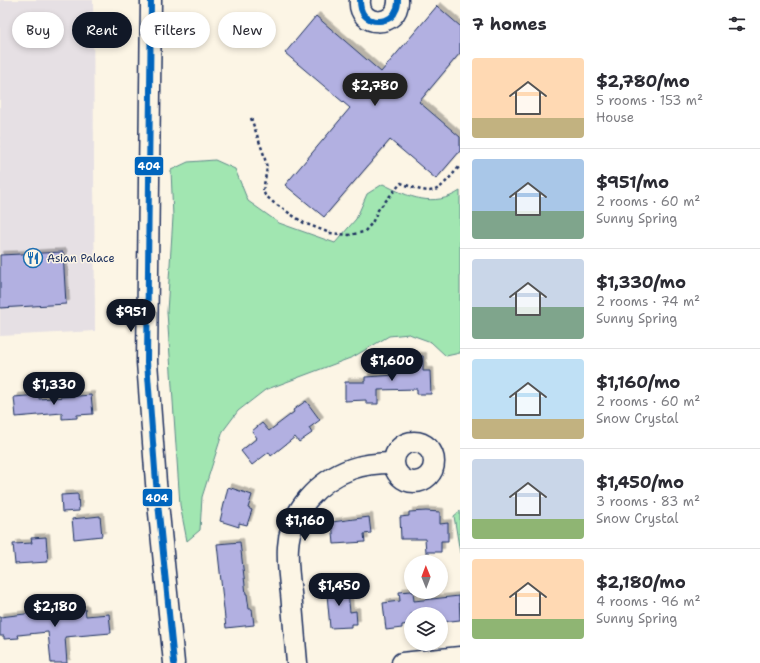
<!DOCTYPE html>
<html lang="en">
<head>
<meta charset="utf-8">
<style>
	body { margin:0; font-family:"Shantell Sans",sans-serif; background:#f2f2f3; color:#2b2b33; height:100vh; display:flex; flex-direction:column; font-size:15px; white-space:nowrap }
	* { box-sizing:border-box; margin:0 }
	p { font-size:13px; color:#7c7c81 }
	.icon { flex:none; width:22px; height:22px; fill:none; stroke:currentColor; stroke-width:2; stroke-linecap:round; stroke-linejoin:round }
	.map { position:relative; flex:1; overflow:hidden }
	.sheet { display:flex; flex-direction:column; background:#fff; width:300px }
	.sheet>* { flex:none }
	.top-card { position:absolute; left:12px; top:12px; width:380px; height:36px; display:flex; gap:8px }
	.needle { width:26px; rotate:359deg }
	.controls { position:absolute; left:404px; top:555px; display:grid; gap:8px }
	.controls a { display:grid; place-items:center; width:44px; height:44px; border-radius:50%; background:#fff; box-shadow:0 2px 6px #0003; font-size:20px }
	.price { position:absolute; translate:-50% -34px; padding:0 9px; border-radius:14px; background:#111827; color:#fff; font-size:13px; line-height:26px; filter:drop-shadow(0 1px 2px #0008) }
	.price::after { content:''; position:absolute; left:50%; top:24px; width:12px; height:9px; margin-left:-6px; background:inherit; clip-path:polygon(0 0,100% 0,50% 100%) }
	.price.current { background:#222; color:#fff }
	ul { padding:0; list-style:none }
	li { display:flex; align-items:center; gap:12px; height:100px; padding:0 12px }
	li+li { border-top:1px solid #e1e1e2 }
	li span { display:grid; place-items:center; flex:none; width:112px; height:80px; border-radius:4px; color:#555 }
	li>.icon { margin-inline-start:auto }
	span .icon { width:48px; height:48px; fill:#fffc; stroke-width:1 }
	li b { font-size:17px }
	h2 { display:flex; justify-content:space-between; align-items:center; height:48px; padding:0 12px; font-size:17px }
	.pill { padding:0 14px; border-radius:18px; background:#fff; box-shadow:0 2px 6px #0003; font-size:14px; line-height:36px }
	.pill.current { background:#111827; color:#fff }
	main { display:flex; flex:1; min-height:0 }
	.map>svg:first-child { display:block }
	.built { fill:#e6e0e4 }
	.green { fill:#a1e6b1; stroke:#5e8a88 }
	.building { fill:#b2b0e1; stroke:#1b2f5e; filter:url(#shadow) }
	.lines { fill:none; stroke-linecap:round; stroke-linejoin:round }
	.minor-casing { stroke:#1b2f5e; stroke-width:23 }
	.path { stroke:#1b2f5e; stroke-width:2.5; stroke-dasharray:3 3; stroke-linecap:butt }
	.minor { stroke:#fcf5e5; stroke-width:20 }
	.bus-1-casing { stroke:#fcf5e5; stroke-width:9 }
	.bus-1 { stroke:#0065bd; stroke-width:6 }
	.labels { text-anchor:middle; stroke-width:3; stroke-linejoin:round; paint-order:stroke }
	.poi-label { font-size:11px; fill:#1b2f5e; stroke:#fcf5e5; text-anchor:start }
	.line-badge { stroke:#fcf5e5; stroke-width:1.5 }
	.badge-label { font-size:11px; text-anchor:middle; font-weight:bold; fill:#fff }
</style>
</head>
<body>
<main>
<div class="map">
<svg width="460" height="663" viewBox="0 0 460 663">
	<defs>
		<filter id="shadow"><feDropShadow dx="3.5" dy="-3.5" stdDeviation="0" flood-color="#0004"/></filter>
	</defs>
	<rect width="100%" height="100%" fill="#fcf5e5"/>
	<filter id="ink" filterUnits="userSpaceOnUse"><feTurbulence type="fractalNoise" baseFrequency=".025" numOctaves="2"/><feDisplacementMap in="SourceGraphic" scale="8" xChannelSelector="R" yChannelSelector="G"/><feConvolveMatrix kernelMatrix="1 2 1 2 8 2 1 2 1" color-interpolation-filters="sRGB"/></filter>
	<g filter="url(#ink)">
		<!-- built -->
		<path class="built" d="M 0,0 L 93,0 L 95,331 L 0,336 Z"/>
		<!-- green -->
		<g class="green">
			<path d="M 215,160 L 235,169 L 248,201 L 279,223 L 335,243 L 356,219 L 367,194 L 383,184 C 408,197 434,208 460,191 L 460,353 L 446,356 L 431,342 L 409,334 L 389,336 L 353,357 L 265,390 L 238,411 L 223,431 L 202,497 L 200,530 L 187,541 L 180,505 L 167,312 L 173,217 L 171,170 L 188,162 Z"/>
			<path d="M 460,511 L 460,553 L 454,516 Z"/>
		</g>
		<!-- building -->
		<g class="building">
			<path d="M 437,6 L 460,26 L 460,53 L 419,102 L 460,137 L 460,151 L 436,179 L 390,140 L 324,217 L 285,185 L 350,108 L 285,53 L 316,16 L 381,72 Z"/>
			<path d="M 63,252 L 66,304 L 0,308 L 0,255 Z"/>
			<path d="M 412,356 L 423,356 L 423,371 L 430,371 L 431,394 L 417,394 L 417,389 L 378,390 L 378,404 L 366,404 L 366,400 L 345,401 L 345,382 L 365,382 L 365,377 L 396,375 L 395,360 L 412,360 Z"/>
			<path d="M 39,395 L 39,399 L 91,395 L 93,414 L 77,415 L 77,418 L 62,419 L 62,413 L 16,417 L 14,397 Z"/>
			<path d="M 306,401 L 320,420 L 309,428 L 312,433 L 299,442 L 295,437 L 271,456 L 269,452 L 252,465 L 241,451 L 257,438 L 252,431 L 262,423 L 269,431 L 294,412 L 293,410 Z"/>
			<path d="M 228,487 L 252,495 L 248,508 L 252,510 L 247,525 L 239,523 L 239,527 L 220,521 Z"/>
			<path d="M 78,494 L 79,511 L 62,512 L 61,495 Z"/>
			<path d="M 426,511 L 440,512 L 440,524 L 448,523 L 448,541 L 441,541 L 441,552 L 426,552 L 425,539 L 401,539 L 400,517 L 409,516 L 409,512 Z"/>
			<path d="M 100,516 L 102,536 L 74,539 L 72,519 Z"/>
			<path d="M 369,517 L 371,533 L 364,534 L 365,542 L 334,544 L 332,522 Z"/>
			<path d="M 46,537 L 48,562 L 15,564 L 13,544 L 32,543 L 31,538 Z"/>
			<path d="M 240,542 L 246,594 L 247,594 L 249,609 L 252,609 L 254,625 L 226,628 L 217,544 Z"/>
			<path d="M 340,582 L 341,593 L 348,592 L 350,612 L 356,611 L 357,624 L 351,624 L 351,627 L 330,628 L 326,583 Z"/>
			<path d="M 411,591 L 413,592 L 414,601 L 459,596 L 460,620 L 441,622 L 441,614 L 411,614 L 411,624 L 402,625 L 402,628 L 386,630 L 383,603 L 400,601 L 399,592 Z"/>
			<path d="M 85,609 L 86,616 L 109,614 L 111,633 L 65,637 L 67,663 L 51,663 L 48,632 L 18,635 L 19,638 L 4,639 L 4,636 L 0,636 L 0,617 L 58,610 Z"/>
		</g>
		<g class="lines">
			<!-- minor casing -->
			<g class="minor-casing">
				<g id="minor">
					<path d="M 151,0 L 147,362 L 156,483 L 174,663"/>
					<path d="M 360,0 C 357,28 399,29 398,0"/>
					<circle cx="414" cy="462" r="20"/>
					<path d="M 297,663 C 295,640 293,616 291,593 C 289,578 287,562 288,547 C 290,511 318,481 351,469 C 365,464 379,463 393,463"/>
					<path d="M 402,663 L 460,657"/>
				</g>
			</g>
			<!-- path -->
			<path class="path" d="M 251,118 L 264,155 L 267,168 L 263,191 L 265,195 L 274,203 L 304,223 L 330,233 L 349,235 L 364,232 L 372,223 L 378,210 L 401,183 C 437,197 436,193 460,166"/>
			<!-- minor -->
			<use href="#minor" class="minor"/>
			<!-- bus-1 casing -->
			<g class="bus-1-casing">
				<g id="bus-1">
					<path d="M 151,0 L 147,362 L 156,483 L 174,663"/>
					<path d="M 360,0 C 360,6 361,11 364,15 C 373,25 392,22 396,10 C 398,7 398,3 398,0"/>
				</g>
			</g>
			<!-- bus-1 -->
			<use href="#bus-1" class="bus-1"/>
		</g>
	</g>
	<!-- icons -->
	<defs>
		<g id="restaurant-ring" transform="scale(1)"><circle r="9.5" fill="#fcf5e5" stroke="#1f6fb2" stroke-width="1.5"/><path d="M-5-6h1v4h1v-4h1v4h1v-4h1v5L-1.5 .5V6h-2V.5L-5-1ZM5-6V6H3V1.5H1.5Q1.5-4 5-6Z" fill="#1f6fb2"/></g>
	</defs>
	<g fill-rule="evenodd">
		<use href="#restaurant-ring" x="33" y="258"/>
	</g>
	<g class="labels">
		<!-- poi labels -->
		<g class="poi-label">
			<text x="47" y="262">Asian Palace</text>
		</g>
	</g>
	<g class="line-badge">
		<rect x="134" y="156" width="30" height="20" rx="4" fill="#0065bd"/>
		<rect x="142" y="488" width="31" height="19" rx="4" fill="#0065bd"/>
	</g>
	<g class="badge-label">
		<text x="149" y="170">404</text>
		<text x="157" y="502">404</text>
	</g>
</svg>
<div class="controls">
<a><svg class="needle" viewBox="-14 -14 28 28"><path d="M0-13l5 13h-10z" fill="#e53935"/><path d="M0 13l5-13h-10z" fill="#7c7c81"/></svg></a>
<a><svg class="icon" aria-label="layers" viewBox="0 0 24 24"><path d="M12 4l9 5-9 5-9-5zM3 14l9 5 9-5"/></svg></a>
</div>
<b class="price current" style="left:375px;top:107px">$2,780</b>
<b class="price" style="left:131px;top:333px">$951</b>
<b class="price" style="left:392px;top:382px">$1,600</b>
<b class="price" style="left:54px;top:406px">$1,330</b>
<b class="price" style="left:305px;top:542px">$1,160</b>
<b class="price" style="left:339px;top:607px">$1,450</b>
<b class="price" style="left:55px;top:628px">$2,180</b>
<div class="top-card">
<a class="pill">Buy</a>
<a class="pill current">Rent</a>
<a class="pill">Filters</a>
<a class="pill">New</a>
</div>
</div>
<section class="sheet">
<h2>7 homes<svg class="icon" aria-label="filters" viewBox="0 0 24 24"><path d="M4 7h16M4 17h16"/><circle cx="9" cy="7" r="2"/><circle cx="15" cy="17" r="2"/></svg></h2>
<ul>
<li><span style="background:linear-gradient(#ffd9b3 75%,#c2b280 0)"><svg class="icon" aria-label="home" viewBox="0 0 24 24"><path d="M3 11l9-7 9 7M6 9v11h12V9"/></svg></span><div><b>$2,780/mo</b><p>5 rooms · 153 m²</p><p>House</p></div></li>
<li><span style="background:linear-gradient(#a9c7e8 65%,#7fa58c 0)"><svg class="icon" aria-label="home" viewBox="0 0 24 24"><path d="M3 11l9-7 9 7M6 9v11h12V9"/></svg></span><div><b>$951/mo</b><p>2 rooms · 60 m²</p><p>Sunny Spring</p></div></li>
<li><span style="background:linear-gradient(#c9d6e8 60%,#7fa58c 0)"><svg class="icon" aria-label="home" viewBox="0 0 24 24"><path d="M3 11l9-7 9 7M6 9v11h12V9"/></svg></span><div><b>$1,330/mo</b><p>2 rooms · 74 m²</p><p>Sunny Spring</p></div></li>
<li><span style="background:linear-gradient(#bfe0f5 75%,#c2b280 0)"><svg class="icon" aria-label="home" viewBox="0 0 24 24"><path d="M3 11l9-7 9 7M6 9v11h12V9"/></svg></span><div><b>$1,160/mo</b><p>2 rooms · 60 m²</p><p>Snow Crystal</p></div></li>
<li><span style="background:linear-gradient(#c9d6e8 75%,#8fb573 0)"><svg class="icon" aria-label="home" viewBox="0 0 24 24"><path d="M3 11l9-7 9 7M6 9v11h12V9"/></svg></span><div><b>$1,450/mo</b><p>3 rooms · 83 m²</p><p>Snow Crystal</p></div></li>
<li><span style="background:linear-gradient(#ffd9b3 75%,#8fb573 0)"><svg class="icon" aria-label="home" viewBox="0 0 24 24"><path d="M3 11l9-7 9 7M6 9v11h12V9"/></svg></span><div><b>$2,180/mo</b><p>4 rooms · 96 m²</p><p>Sunny Spring</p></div></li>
</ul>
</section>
</main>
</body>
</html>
